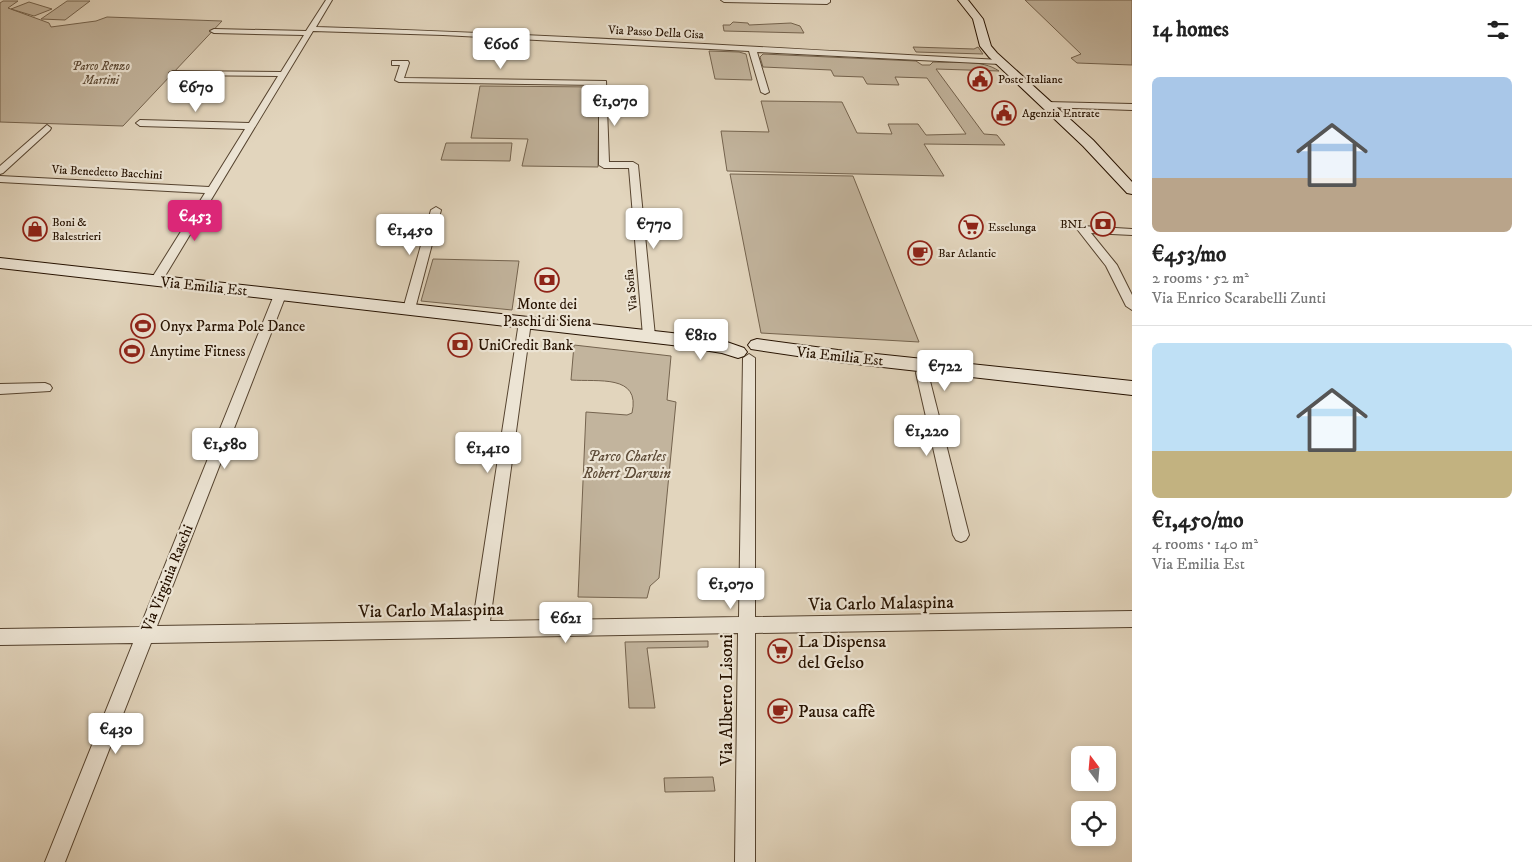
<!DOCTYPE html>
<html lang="en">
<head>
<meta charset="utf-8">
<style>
	body { margin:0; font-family:"IM FELL DW Pica",serif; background:#f6f6f6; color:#222; height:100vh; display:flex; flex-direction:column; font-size:19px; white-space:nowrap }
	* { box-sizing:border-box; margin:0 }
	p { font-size:16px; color:#767676 }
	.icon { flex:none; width:28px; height:28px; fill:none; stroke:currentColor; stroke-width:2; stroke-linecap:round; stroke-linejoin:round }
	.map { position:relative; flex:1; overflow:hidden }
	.sheet { display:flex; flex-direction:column; background:#fff; width:400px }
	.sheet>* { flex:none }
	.needle { width:32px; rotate:344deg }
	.tools { position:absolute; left:1071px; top:746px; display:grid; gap:10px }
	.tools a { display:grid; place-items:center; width:45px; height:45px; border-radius:8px; background:#fff; box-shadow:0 2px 8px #0003; font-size:25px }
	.price { position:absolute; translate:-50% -42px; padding:0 11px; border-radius:5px; background:#fff; color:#222; font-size:16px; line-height:32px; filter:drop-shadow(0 1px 2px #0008) }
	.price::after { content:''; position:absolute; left:50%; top:30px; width:15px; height:11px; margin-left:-8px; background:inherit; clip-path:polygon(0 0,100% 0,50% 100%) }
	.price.active { background:#db2777; color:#fff }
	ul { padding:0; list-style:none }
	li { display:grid; align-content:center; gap:10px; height:265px; padding:0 20px }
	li+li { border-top:1px solid #e0e0e0 }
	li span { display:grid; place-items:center; height:155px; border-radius:8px; color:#555 }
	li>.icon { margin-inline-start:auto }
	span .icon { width:90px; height:90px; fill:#fffc; stroke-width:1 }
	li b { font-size:21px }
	h2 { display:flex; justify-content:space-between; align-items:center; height:60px; padding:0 20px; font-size:21px }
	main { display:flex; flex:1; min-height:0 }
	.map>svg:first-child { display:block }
	.green { fill:#c2b49d; stroke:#74634e }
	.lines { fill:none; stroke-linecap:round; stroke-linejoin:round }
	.street-casing { stroke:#55432f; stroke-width:2 }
	.secondary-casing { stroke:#261200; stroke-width:2 }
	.street { fill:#ece4d4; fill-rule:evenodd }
	.secondary { fill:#ece4d4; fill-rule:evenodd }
	.labels { text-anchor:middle; stroke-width:4.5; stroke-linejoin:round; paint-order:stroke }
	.far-street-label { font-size:12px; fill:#261200; stroke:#ece4d4 }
	.far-park-label { font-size:12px; font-style:italic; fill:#5d4b37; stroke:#ece4d4 }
	.far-poi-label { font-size:12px; fill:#261200; stroke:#ece4d4; text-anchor:start }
	.street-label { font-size:15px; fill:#261200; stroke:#ece4d4 }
	.poi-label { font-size:15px; fill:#261200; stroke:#ece4d4; text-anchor:start }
	.park-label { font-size:15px; font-style:italic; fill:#5d4b37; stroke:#ece4d4 }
	.near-street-label { font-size:18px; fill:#261200; stroke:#ece4d4 }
	.near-poi-label { font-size:18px; fill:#261200; stroke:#ece4d4; text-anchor:start }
</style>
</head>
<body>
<main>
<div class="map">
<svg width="1132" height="862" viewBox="0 0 1132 862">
	<rect width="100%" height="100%" fill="#e2d5bd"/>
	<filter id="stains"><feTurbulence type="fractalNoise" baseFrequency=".004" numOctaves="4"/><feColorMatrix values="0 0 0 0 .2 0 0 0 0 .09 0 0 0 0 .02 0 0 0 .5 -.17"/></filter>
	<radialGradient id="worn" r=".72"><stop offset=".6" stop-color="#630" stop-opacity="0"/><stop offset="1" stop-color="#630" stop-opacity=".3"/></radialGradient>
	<!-- green -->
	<g class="green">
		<path d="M 1025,0 L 1132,0 L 1132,65 L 1077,63 L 1071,58 L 1081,54 Z"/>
		<path d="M 3,1 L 18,1 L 8,8 L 49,23 L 51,27 L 96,21 L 107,17 L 222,21 L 123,126 L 0,122 L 0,3 Z"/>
		<path d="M 67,1 L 90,1 L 65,20 L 41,19 Z"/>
		<path d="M 29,2 L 52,9 L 34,16 L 11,9 Z"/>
		<path d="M 733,22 L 748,23 L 749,25 L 791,23 L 800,26 L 804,33 L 724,31 L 723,25 L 730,25 Z"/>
		<path d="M 913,47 L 974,49 L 978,47 L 983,54 L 916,52 Z"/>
		<path d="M 709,51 L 739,52 L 746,54 L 752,80 L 715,79 Z"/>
		<path d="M 763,54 L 916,61 L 922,65 L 930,65 L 933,62 C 953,63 982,59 999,71 L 936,69 L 984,134 L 997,135 L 1005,145 L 924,144 L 944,176 L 727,171 L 721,131 L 769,132 L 761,101 L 842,102 L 857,133 L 892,134 L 888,124 L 918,124 L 926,135 L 966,134 L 927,78 L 895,77 L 899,85 L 867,84 L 863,77 L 834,76 L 831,70 L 763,67 L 760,57 Z"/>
		<path d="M 480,86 L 599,87 L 598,167 L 522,166 L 528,139 L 471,138 Z"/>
		<path d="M 446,143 L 512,143 L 510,161 L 441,160 Z"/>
		<path d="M 730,174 L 853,176 L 919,342 L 761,333 Z"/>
		<path d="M 433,259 L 519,261 L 512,310 L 421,301 Z"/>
		<path d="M 574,345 L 671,356 L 667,400 L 676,402 L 659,578 L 650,586 L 647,598 L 578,597 L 586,412 L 627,415 L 632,413 C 641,374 598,382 571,380 Z"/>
		<path d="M 708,641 L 708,647 L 647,648 L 655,708 L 629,708 L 625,642 Z"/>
		<path d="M 713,777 L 715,791 L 665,792 L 664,778 Z"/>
	</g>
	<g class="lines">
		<!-- street casing -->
		<g class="street-casing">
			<g id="street">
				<path d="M 326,0 L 332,0 L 316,27 C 545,34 772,48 1000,60 L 1004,62 L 1000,64 L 757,52 L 769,92 L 765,94 L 761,92 L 749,51 L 443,35 L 313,31 L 162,281 L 156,285 L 150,281 L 205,193 L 0,182 L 0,176 L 209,187 L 245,129 L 140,126 L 136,123 L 140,120 L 249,123 L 278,76 L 173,75 L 169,73 L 173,71 L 281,72 L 304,35 L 214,33 L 210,31 L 214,29 L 306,31 Z"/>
				<path d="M 721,0 L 830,0 L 830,2 L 827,4 L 724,2 Z"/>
				<path d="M 392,61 L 408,61 L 409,63 L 404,78 L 606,81 L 609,162 L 633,162 L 638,165 L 655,336 L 653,339 L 649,340 L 643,336 L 629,168 L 604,168 L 599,165 L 599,85 L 399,82 L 395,80 L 400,65 L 392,65 Z"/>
				<path d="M 1047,102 L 1132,104 L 1132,110 L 1044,107 L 1044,103 Z"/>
				<path d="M 47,125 L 51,128 L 50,130 L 3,173 L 0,174 L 0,166 Z"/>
				<path d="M 436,207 L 441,210 L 415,309 L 409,313 L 405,312 L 403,309 L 431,210 Z"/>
				<path d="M 1082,226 L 1132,229 L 1132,235 L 1091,233 L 1117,265 L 1132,295 L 1132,310 L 1126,306 L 1106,266 L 1077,229 Z"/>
				<path d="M 280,291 L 286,295 L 157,626 L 473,621 L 519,322 L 525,318 L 531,322 L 490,621 L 739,617 L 743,358 L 749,354 L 755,358 L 755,617 L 1132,611 L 1132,627 L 755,633 L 755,862 L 735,862 L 738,633 L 151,643 L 65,862 L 45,862 L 133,643 L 0,645 L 0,629 L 140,627 L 274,295 Z"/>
				<path d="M 922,368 L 927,370 L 928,373 L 969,535 L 966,540 L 961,542 L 956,540 L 953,535 L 916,373 L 917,370 Z"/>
				<path d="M 45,383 L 50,385 L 52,388 L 50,391 L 0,394 L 0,384 Z"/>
			</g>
		</g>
		<!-- secondary casing -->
		<g class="secondary-casing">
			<g id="secondary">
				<path d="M 958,0 L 968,0 L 983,19 L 991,46 L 997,53 L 1093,140 L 1132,182 L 1132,194 L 1127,193 L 1083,146 L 989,57 L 980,46 L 973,19 Z"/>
				<path d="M 0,258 L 672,333 L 724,341 L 744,348 L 747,352 L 744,356 L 738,358 L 722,353 L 672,345 L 0,268 Z"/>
				<path d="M 757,339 L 838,350 L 1132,381 L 1132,395 L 838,362 L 751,349 L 748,345 L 751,341 Z"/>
			</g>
		</g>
		<!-- street -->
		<use href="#street" class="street"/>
		<!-- secondary -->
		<use href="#secondary" class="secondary"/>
	</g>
	<!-- icons -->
	<defs>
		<g id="civic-ring" transform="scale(1.25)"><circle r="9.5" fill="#ece4d4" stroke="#8f2418" stroke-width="1.5"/><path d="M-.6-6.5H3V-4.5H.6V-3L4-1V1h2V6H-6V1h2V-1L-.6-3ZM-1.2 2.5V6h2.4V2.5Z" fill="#8f2418"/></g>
		<g id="bank-ring" transform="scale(1.25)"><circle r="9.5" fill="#ece4d4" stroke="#8f2418" stroke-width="1.5"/><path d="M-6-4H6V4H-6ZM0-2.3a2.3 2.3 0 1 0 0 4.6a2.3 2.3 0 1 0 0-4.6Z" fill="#8f2418"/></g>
		<g id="supermarket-ring" transform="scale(1.25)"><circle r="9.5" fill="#ece4d4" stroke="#8f2418" stroke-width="1.5"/><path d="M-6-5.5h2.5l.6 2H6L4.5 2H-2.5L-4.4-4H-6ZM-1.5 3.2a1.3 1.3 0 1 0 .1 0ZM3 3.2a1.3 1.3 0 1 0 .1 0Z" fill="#8f2418"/></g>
		<g id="shop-ring" transform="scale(1.25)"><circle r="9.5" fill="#ece4d4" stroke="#8f2418" stroke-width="1.5"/><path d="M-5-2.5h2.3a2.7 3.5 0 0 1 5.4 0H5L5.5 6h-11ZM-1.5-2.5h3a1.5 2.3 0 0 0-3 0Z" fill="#8f2418"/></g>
		<g id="cafe-ring" transform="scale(1.25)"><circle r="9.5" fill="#ece4d4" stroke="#8f2418" stroke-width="1.5"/><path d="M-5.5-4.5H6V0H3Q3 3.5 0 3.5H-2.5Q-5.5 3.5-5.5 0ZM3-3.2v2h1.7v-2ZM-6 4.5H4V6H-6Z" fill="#8f2418"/></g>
		<g id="stadium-ring" transform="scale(1.25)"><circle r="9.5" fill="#ece4d4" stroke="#8f2418" stroke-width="1.5"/><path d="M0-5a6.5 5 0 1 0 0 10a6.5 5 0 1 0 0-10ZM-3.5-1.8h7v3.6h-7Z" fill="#8f2418"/></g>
	</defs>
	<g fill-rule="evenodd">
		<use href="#civic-ring" x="980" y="79"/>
		<use href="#civic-ring" x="1004" y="113"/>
		<use href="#bank-ring" x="1103" y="224"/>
		<use href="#supermarket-ring" x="971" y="227"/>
		<use href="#shop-ring" x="35" y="229"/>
		<use href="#cafe-ring" x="920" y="253"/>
		<use href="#bank-ring" x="547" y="280"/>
		<use href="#stadium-ring" x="143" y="326"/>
		<use href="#bank-ring" x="460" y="345"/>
		<use href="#stadium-ring" x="132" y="351"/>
		<use href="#supermarket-ring" x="780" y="651"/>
		<use href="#cafe-ring" x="780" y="711"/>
	</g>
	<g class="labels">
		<!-- far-street labels -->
		<g class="far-street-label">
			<text transform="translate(656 32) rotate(3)" y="4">Via Passo Della Cisa</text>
			<text transform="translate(107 172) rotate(3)" y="4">Via Benedetto Bacchini</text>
			<text transform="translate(631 290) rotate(-96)" y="4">Via Sofia</text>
		</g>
		<!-- far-park labels -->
		<g class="far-park-label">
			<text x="101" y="70">Parco Renzo<tspan x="101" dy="14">Martini</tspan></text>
		</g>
		<!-- far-poi labels -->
		<g class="far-poi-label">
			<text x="998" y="83">Poste Italiane</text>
			<text x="1022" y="117">Agenzia Entrate</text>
			<text x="52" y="226">Boni &amp;<tspan x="52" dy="14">Balestrieri</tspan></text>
			<text x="1086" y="228" text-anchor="end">BNL</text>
			<text x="988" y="231">Esselunga</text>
			<text x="938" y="257">Bar Atlantic</text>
		</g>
		<!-- street labels -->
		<g class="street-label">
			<text transform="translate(204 286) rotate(6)" y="5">Via Emilia Est</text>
			<text transform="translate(840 356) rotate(6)" y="5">Via Emilia Est</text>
			<text transform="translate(167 578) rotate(-68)" y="5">Via Virginia Raschi</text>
		</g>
		<!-- poi labels -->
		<g class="poi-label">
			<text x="547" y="309" text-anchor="middle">Monte dei<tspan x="547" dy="17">Paschi di Siena</tspan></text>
			<text x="160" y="331">Onyx Parma Pole Dance</text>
			<text x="478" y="350">UniCredit Bank</text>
			<text x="150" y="356">Anytime Fitness</text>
		</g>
		<!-- park labels -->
		<g class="park-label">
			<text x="627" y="461">Parco Charles<tspan x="627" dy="17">Robert Darwin</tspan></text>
		</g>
		<!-- near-street labels -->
		<g class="near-street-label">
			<text transform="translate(881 603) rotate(-1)" y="6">Via Carlo Malaspina</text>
			<text transform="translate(431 610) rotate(-1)" y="6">Via Carlo Malaspina</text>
			<text transform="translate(726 700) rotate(-90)" y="6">Via Alberto Lisoni</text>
		</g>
		<!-- near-poi labels -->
		<g class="near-poi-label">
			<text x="798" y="647">La Dispensa<tspan x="798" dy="21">del Gelso</tspan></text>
			<text x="798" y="717">Pausa caffè</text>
		</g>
	</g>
	<rect width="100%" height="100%" filter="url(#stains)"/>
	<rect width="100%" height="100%" fill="url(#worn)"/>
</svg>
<div class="tools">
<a><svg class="needle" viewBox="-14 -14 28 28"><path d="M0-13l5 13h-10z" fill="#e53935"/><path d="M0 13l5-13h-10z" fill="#767676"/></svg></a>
<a><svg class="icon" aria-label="locate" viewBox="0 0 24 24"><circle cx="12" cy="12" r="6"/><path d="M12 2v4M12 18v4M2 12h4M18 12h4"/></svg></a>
</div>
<b class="price" style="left:501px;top:70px">€606</b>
<b class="price" style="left:196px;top:113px">€670</b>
<b class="price" style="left:615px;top:127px">€1,070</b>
<b class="price active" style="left:195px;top:242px">€453</b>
<b class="price" style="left:654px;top:250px">€770</b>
<b class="price" style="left:410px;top:256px">€1,450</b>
<b class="price" style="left:701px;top:361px">€810</b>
<b class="price" style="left:945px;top:392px">€722</b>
<b class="price" style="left:927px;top:457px">€1,220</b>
<b class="price" style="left:225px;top:470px">€1,580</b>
<b class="price" style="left:488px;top:474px">€1,410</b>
<b class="price" style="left:731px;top:610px">€1,070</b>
<b class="price" style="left:566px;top:644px">€621</b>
<b class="price" style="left:116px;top:755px">€430</b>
</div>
<section class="sheet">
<h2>14 homes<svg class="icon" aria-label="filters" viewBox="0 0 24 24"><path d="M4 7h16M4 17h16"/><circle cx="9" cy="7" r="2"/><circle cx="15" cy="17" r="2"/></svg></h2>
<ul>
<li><span style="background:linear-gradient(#a9c7e8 65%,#b9a48a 0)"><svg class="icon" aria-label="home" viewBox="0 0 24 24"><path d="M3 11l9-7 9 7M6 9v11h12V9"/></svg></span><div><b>€453/mo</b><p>2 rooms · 52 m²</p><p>Via Enrico Scarabelli Zunti</p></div></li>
<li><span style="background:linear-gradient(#bfe0f5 70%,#c2b280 0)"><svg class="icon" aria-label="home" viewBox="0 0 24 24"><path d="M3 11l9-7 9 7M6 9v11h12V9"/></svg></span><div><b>€1,450/mo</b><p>4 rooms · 140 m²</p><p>Via Emilia Est</p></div></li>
</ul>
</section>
</main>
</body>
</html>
